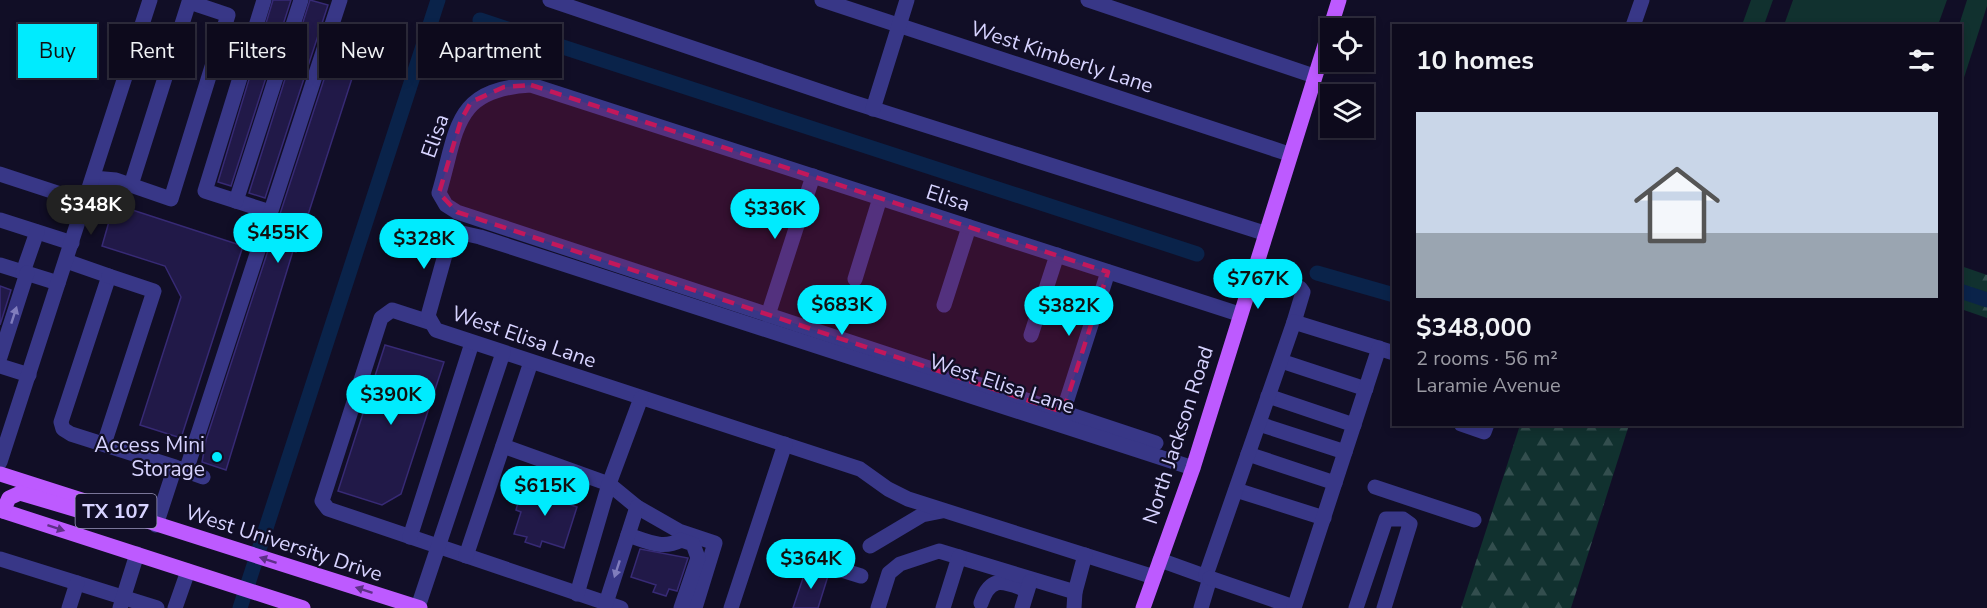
<!DOCTYPE html>
<html lang="en">
<head>
<meta charset="utf-8">
<style>
	body { margin:0; font-family:"Nunito Sans",sans-serif; background:#1b1829; color:#f1f3f6; height:100vh; display:flex; flex-direction:column; font-size:22px; white-space:nowrap }
	* { box-sizing:border-box; margin:0 }
	p { font-size:20px; color:#9a9aa3 }
	.icon { flex:none; width:33px; height:33px; fill:none; stroke:currentColor; stroke-width:2; stroke-linecap:round; stroke-linejoin:round }
	.map { position:relative; flex:1; overflow:hidden }
	.sheet { position:absolute; left:1392px; top:24px; width:570px; height:402px; display:flex; flex-direction:column; background:#0d0a1c; border-radius:0px; box-shadow:0 3px 9px #0003,0 0 0 2px #2d2b3b }
	.sheet>* { flex:none }
	.hud { position:absolute; left:18px; top:24px; width:570px; height:54px; display:flex; gap:12px }
	.buttons { position:absolute; left:1320px; top:18px; display:grid; gap:12px }
	.buttons a { display:grid; place-items:center; width:54px; height:54px; border-radius:0px; background:#0d0a1c; box-shadow:0 3px 9px #0003,0 0 0 2px #2d2b3b; font-size:30px }
	.price { position:absolute; translate:-50% -51px; padding:0 14px; border-radius:21px; background:#00ebfe; color:#111; font-size:20px; line-height:39px; filter:drop-shadow(0 2px 3px #0008) }
	.price::after { content:''; position:absolute; left:50%; top:36px; width:18px; height:14px; margin-left:-9px; background:inherit; clip-path:polygon(0 0,100% 0,50% 100%) }
	.price.on { background:#222; color:#fff }
	ul { padding:0; list-style:none }
	li { display:grid; align-content:center; gap:12px; height:318px; padding:0 24px }
	li span { display:grid; place-items:center; height:186px; border-radius:0px; color:#555 }
	li>.icon { margin-inline-start:auto }
	span .icon { width:108px; height:108px; fill:#fffc; stroke-width:1 }
	li b { font-size:26px }
	h2 { display:flex; justify-content:space-between; align-items:center; height:72px; padding:0 24px; font-size:26px }
	.chip { padding:0 21px; border-radius:0px; background:#0d0a1c; box-shadow:0 3px 9px #0003,0 0 0 2px #2d2b3b; font-size:21px; line-height:54px }
	.chip.on { background:#00ebfe; color:#111 }
	.map>svg:first-child { display:block }
	.forest { fill:url(#forest-firs) }
	.pitch { fill:#11312f }
	.lines { fill:none; stroke-linecap:round; stroke-linejoin:round }
	.canal { stroke:#0a234a; stroke-width:15 }
	.building { fill:#211948; stroke:#372a75; stroke-width:1.5 }
	.minor { stroke:#383787; stroke-width:15 }
	.major { stroke:#bd5aff; stroke-width:15 }
	.oneway { fill:#807dbd }
	.oneway2 { fill:#5e3088 }
	.marked { fill:#c2185b; fill-opacity:0.2; stroke:#c2185b; stroke-width:4.5; stroke-dasharray:12 8; stroke-linejoin:round }
	.poi-dot { fill:#00ebfe; stroke:#110e26; stroke-width:2 }
	.labels { text-anchor:middle; stroke-width:4.5; stroke-linejoin:round; paint-order:stroke }
	.shield { fill:#110e26; stroke:#9c98be; stroke-width:1.5 }
	.shield-label { font-size:20px; font-weight:bold; fill:#d7d3ff }
	.street-label { font-size:21px; fill:#d7d3ff; stroke:#110e26 }
	.poi-label { font-size:21px; fill:#d7d3ff; stroke:#110e26; text-anchor:end }
</style>
</head>
<body>
<div class="map">
<svg width="1987" height="608" viewBox="0 0 1987 608">
	<defs>
		<pattern id="forest-firs" width="22" height="20" patternUnits="userSpaceOnUse" patternTransform="scale(1.5)"><rect width="22" height="20" fill="#11312f"/><path d="M5 1l3.5 6h-7zM16 11l3.5 6h-7z" fill="#334e4e"/></pattern>
	</defs>
	<rect width="100%" height="100%" fill="#110e26"/>
	<!-- forest -->
	<g class="forest">
		<path d="M 1961,266 L 1987,275 L 1987,318 L 1961,309 Z"/>
		<path d="M 1520,425 L 1629,425 L 1571,608 L 1461,608 Z"/>
	</g>
	<!-- pitch -->
	<g class="pitch">
		<path d="M 1751,0 L 1773,0 L 1764,25 L 1742,25 Z"/>
		<path d="M 1793,0 L 1947,0 L 1938,25 L 1784,25 Z"/>
		<path d="M 1967,0 L 1987,0 L 1987,6 L 1961,87 L 1959,25 Z"/>
	</g>
	<g class="lines">
		<!-- canal -->
		<g class="canal">
			<path d="M 480,20 L 1197,254"/>
			<path d="M 1317,273 L 1394,295"/>
			<path d="M 1960,291 L 1987,300"/>
			<path d="M 240,608 L 438,0"/>
		</g>
	</g>
	<!-- building -->
	<g class="building">
		<path d="M 273,0 L 291,0 L 231,186 L 218,182 Z"/>
		<path d="M 310,0 L 328,5 L 265,198 L 249,193 Z"/>
		<path d="M 331,58 L 356,66 L 296,252 L 293,251 L 226,470 L 202,462 L 206,440 Z"/>
		<path d="M 114,204 L 243,246 L 181,438 L 140,425 L 181,297 L 165,266 L 102,246 Z"/>
		<path d="M 0,286 L 11,290 L 0,325 Z"/>
		<path d="M 385,345 L 444,362 L 401,494 L 382,505 L 338,491 Z"/>
		<path d="M 533,484 L 573,498 L 571,505 L 577,507 L 564,548 L 542,541 L 540,547 L 525,542 L 527,537 L 514,534 L 521,512 L 516,510 L 519,499 L 526,500 Z"/>
		<path d="M 640,549 L 688,558 L 677,591 L 669,589 L 666,596 L 653,592 L 656,585 L 631,577 Z"/>
		<path d="M 806,569 L 828,576 L 818,608 L 793,608 Z"/>
	</g>
	<g class="lines">
		<!-- minor -->
		<g class="minor">
			<path d="M 264,0 L 205,191 L 270,212"/>
			<path d="M 550,0 L 849,101 L 1264,233"/>
			<path d="M 822,0 L 1289,154"/>
			<path d="M 1088,0 L 1314,76"/>
			<path d="M 1633,26 L 1642,0"/>
			<path d="M 873,109 L 907,0"/>
			<path d="M 0,174 L 85,202"/>
			<path d="M 93,178 L 116,180 L 171,199 L 228,15 L 189,2 L 131,185"/>
			<path d="M 236,201 L 301,0"/>
			<path d="M 0,220 L 72,243"/>
			<path d="M 66,261 L 109,276 L 61,422 L 63,429 L 71,434 L 175,467 L 156,525"/>
			<path d="M 0,265 L 58,283"/>
			<path d="M 23,272 L 37,232"/>
			<path d="M 1252,272 L 1300,288 L 1303,292 L 1294,322"/>
			<path d="M 855,279 L 880,198"/>
			<path d="M 944,305 L 969,227"/>
			<path d="M 768,315 L 813,176"/>
			<path d="M 429,322 L 392,310 L 381,318 L 322,501 L 328,509 L 621,608"/>
			<path d="M 1031,335 L 1057,255"/>
			<path d="M 0,357 L 27,273"/>
			<path d="M 1281,361 L 1366,389"/>
			<path d="M 0,366 L 29,375"/>
			<path d="M 1268,396 L 1354,425"/>
			<path d="M 1063,412 L 1108,272"/>
			<path d="M 1259,424 L 1345,452"/>
			<path d="M 1461,424 L 1484,432 L 1487,424"/>
			<path d="M 1156,443 L 457,212 L 446,205 L 439,193 C 458,129 453,89 531,85 L 1239,314"/>
			<path d="M 104,444 L 154,291 L 109,276"/>
			<path d="M 503,446 L 609,484 L 637,507 L 679,531 L 715,543 L 695,608"/>
			<path d="M 1248,454 L 1335,483"/>
			<path d="M 0,462 L 150,0"/>
			<path d="M 178,468 L 203,477"/>
			<path d="M 186,471 L 340,0"/>
			<path d="M 1375,487 L 1474,520"/>
			<path d="M 1236,490 L 1324,518"/>
			<path d="M 628,535 C 647,541 662,550 681,540 L 693,544 L 698,558 L 681,608"/>
			<path d="M 410,537 L 472,343"/>
			<path d="M 870,546 L 922,515 L 942,511"/>
			<path d="M 781,551 L 861,576"/>
			<path d="M 466,556 L 531,362"/>
			<path d="M 0,559 L 157,608"/>
			<path d="M 1160,560 L 1210,578 L 1201,608"/>
			<path d="M 1206,575 L 1294,322 L 1394,353"/>
			<path d="M 1154,577 L 908,499 L 888,489 L 860,469 L 436,330 L 428,316 L 450,237 L 462,233 L 480,237 L 1193,468"/>
			<path d="M 1210,578 L 1294,607"/>
			<path d="M 577,594 L 609,484 L 641,398"/>
			<path d="M 606,603 L 637,507"/>
			<path d="M 981,603 C 991,574 1004,582 1027,590"/>
			<path d="M 418,607 L 503,353"/>
			<path d="M 69,608 L 77,583"/>
			<path d="M 120,608 L 137,554"/>
			<path d="M 175,608 L 188,571"/>
			<path d="M 731,608 L 785,444"/>
			<path d="M 878,608 L 889,573 L 900,564 L 939,551 L 1075,592"/>
			<path d="M 943,608 L 959,557"/>
			<path d="M 1022,608 L 1030,582"/>
			<path d="M 1074,608 L 1075,592 L 1085,555"/>
			<path d="M 1294,608 L 1379,348"/>
			<path d="M 1356,608 L 1386,519 L 1403,519 L 1410,524 L 1384,608"/>
		</g>
		<!-- major -->
		<g class="major">
			<path d="M 0,474 L 420,608"/>
			<path d="M 0,510 L 303,608"/>
			<path d="M 3,511 L 9,498 L 20,493 L 84,512"/>
			<path d="M 1143,608 L 1193,468 L 1339,0"/>
		</g>
	</g>
	<!-- one-way arrows -->
	<defs><path id="oneway-solid" d="M-6-.8H1V-3.2L6.5 0L1 3.2V.8H-6Z" transform="scale(1.5)"/></defs>
	<g class="oneway">
		<use href="#oneway-solid" transform="translate(14 315) rotate(-72)"/>
		<use href="#oneway-solid" transform="translate(617 569) rotate(108)"/>
	</g>
	<g class="oneway2">
		<use href="#oneway-solid" transform="translate(56 528) rotate(18)"/>
		<use href="#oneway-solid" transform="translate(268 560) rotate(-162)"/>
		<use href="#oneway-solid" transform="translate(364 590) rotate(-162)"/>
	</g>
	<!-- marked area -->
	<path class="marked" d="M 531,85 L 1108,272 L 1063,412 L 457,212 L 439,193 L 461,120 L 471,102 L 504,87 Z"/>
	<!-- markers -->
	<circle class="poi-dot" cx="217" cy="457" r="6"/>
	<g class="labels">
		<!-- shield labels -->
		<rect class="shield" x="75.5" y="494" width="81" height="34" rx="4.5"/>
		<g class="shield-label">
			<text x="116" y="518">TX 107</text>
		</g>
		<!-- street labels -->
		<g class="street-label">
			<text transform="translate(1062 57) rotate(18)" y="7">West Kimberly Lane</text>
			<text transform="translate(435 136) rotate(-71)" y="7">Elisa</text>
			<text transform="translate(948 198) rotate(18)" y="7">Elisa</text>
			<text transform="translate(524 337) rotate(19)" y="7">West Elisa Lane</text>
			<text transform="translate(1002 384) rotate(18)" y="7">West Elisa Lane</text>
			<text transform="translate(1178 435) rotate(-72)" y="7">North Jackson Road</text>
			<text transform="translate(284 543) rotate(18)" y="7">West University Drive</text>
		</g>
		<!-- poi labels -->
		<g class="poi-label">
			<text x="205" y="452">Access Mini<tspan x="205" dy="24">Storage</tspan></text>
		</g>
	</g>
</svg>
<div class="buttons">
<a><svg class="icon" aria-label="locate" viewBox="0 0 24 24"><circle cx="12" cy="12" r="6"/><path d="M12 2v4M12 18v4M2 12h4M18 12h4"/></svg></a>
<a><svg class="icon" aria-label="layers" viewBox="0 0 24 24"><path d="M12 4l9 5-9 5-9-5zM3 14l9 5 9-5"/></svg></a>
</div>
<b class="price on" style="left:91px;top:236px">$348K</b>
<b class="price" style="left:775px;top:240px">$336K</b>
<b class="price" style="left:278px;top:264px">$455K</b>
<b class="price" style="left:424px;top:270px">$328K</b>
<b class="price" style="left:1258px;top:310px">$767K</b>
<b class="price" style="left:842px;top:336px">$683K</b>
<b class="price" style="left:1069px;top:337px">$382K</b>
<b class="price" style="left:391px;top:426px">$390K</b>
<b class="price" style="left:545px;top:517px">$615K</b>
<b class="price" style="left:811px;top:590px">$364K</b>
<div class="hud">
<a class="chip on">Buy</a>
<a class="chip">Rent</a>
<a class="chip">Filters</a>
<a class="chip">New</a>
<a class="chip">Apartment</a>
</div>
<section class="sheet">
<h2>10 homes<svg class="icon" aria-label="filters" viewBox="0 0 24 24"><path d="M4 7h16M4 17h16"/><circle cx="9" cy="7" r="2"/><circle cx="15" cy="17" r="2"/></svg></h2>
<ul>
<li><span style="background:linear-gradient(#c9d6e8 65%,#9aa5b1 0)"><svg class="icon" aria-label="home" viewBox="0 0 24 24"><path d="M3 11l9-7 9 7M6 9v11h12V9"/></svg></span><div><b>$348,000</b><p>2 rooms · 56 m²</p><p>Laramie Avenue</p></div></li>
</ul>
</section>
</div>
</body>
</html>
